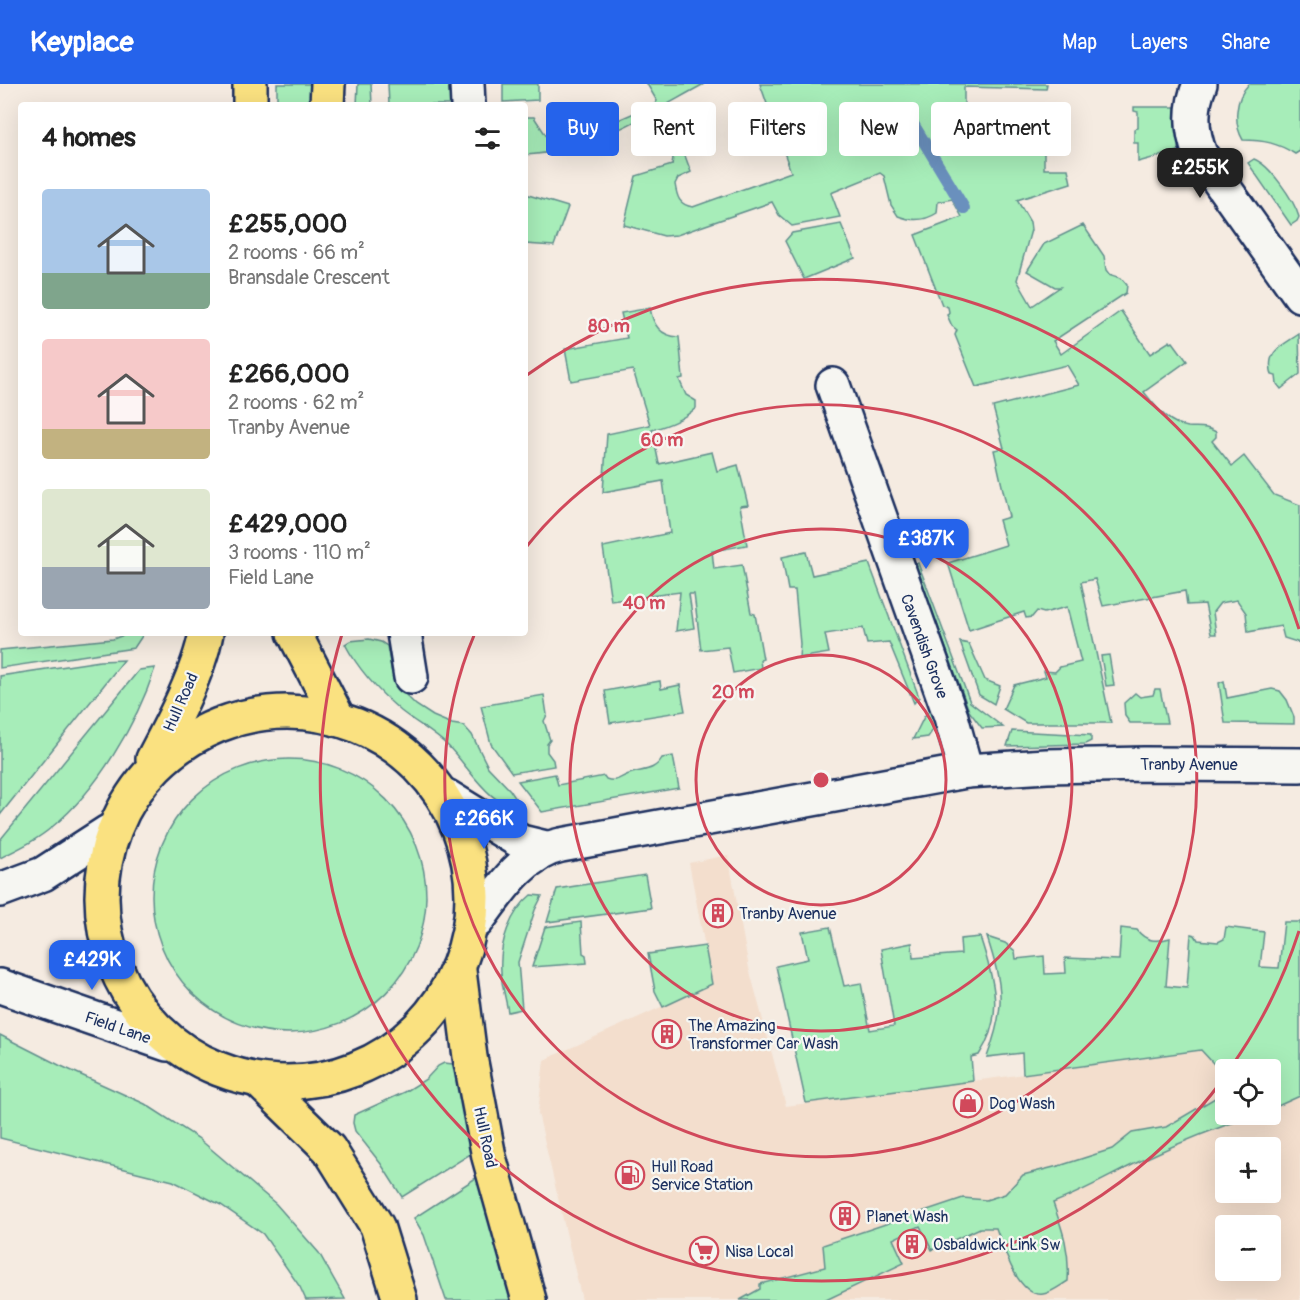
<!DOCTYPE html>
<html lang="en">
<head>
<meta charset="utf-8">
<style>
	body { margin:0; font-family:Pangolin,sans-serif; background:#f2f2f2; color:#222; height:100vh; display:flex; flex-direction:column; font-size:22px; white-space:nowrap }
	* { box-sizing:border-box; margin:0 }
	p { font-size:20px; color:#767676 }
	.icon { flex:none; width:33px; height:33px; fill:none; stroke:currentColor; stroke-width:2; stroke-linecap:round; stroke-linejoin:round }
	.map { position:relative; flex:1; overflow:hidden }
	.drawer { position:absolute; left:18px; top:18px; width:510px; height:534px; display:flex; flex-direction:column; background:#fff; border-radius:6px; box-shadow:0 6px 24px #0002 }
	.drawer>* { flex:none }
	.top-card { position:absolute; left:546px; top:18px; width:570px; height:54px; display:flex; gap:12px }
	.tools { position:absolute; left:1215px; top:975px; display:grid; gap:12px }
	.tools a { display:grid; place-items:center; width:66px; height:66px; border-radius:6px; background:#fff; box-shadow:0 6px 24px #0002; font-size:30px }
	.price { position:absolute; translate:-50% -51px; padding:0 14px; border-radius:12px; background:#2563eb; color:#fff; font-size:20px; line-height:39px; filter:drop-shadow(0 2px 3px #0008) }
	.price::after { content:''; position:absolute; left:50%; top:36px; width:18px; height:14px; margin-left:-9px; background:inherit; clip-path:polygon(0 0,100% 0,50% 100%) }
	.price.on { background:#222; color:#fff }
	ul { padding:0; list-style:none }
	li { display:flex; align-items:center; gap:18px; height:150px; padding:0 24px }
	li span { display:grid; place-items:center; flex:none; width:168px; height:120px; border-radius:6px; color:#555 }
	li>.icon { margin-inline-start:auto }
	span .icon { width:72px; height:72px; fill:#fffc; stroke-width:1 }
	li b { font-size:26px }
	h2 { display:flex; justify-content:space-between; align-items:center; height:72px; padding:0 24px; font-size:26px }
	.tag { padding:0 21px; border-radius:6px; background:#fff; box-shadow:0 6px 24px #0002; font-size:21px; line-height:54px }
	.tag.on { background:#2563eb; color:#fff }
	header { display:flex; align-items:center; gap:36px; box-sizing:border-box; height:84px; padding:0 30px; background:#2563eb; color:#fff }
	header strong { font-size:28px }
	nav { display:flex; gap:33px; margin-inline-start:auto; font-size:21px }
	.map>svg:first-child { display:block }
	.built { fill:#f3decd; fill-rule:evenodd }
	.green { fill:#a7edb9; stroke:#618e8c; stroke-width:1.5 }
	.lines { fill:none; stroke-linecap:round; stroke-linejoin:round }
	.stream { stroke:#6b90bd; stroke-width:12 }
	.street-casing { stroke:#1b2f5e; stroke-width:38 }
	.secondary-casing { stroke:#1b2f5e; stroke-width:38 }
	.primary-casing { stroke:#1b2f5e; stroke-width:38 }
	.street { stroke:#f6f6f2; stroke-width:33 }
	.secondary { stroke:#f6f6f2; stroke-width:33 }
	.primary { stroke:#fae180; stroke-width:33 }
	.ring { fill:none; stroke:#d1495b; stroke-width:3 }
	.labels { text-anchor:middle; stroke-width:4.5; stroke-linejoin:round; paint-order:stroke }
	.street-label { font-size:16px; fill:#1b2f5e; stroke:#f6f6f2 }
	.poi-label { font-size:16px; fill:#1b2f5e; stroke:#f6f6f2; text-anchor:start }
	.centre { fill:#d1495b; stroke:#f6f6f2; stroke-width:3 }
	.ring-label { font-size:18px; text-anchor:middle; font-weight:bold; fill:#d1495b; stroke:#f6f6f2; stroke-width:4.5; stroke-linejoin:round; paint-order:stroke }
</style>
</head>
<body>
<header>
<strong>Keyplace</strong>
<nav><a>Map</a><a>Layers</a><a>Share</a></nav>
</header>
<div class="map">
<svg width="1300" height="1216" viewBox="0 0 1300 1216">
	<rect width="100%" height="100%" fill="#f5ebe1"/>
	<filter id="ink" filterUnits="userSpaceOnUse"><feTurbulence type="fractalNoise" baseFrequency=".0167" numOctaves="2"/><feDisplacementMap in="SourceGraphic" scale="12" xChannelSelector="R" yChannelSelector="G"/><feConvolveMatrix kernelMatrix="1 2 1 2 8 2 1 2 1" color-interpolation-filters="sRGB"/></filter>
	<g filter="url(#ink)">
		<!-- built -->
		<path class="built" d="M 728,771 L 749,884 L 786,1022 L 1300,953 L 1300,1216 L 582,1216 L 538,1029 L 544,976 L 712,900 L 689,779 ZM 1226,986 L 1270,986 L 1270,1030 L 1226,1030 ZM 1226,1064 L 1270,1064 L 1270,1108 L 1226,1108 ZM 1226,1142 L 1270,1142 L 1270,1186 L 1226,1186 Z"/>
		<!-- green -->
		<g class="green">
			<path d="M 277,0 L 311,0 L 309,21 L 277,21 Z"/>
			<path d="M 358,0 L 371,0 L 372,21 L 357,21 Z"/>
			<path d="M 388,0 L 453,0 L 454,21 L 389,21 Z"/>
			<path d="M 503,0 L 538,0 L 538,16 L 503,18 Z"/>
			<path d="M 647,0 L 704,0 C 648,30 591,68 525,71 L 525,33 L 534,33 L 551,59 L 586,50 L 655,20 L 657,17 Z"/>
			<path d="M 760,0 L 1047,0 L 1046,5 L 964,3 L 964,27 L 1045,30 L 1044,39 L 1039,42 L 1039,53 L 1044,56 L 1044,85 L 1068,85 L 1071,99 L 1017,116 L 1030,138 L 1031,146 L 1017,196 L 1032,222 L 1060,203 L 1055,203 L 1027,187 L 1044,160 L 1083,141 L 1104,172 L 1106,186 L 1109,190 L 1121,194 L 1127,201 L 1126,209 L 1053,257 L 1061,270 L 1121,227 L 1150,270 L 1170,257 L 1171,259 L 1173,258 L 1187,277 L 1144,308 C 1157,324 1167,339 1188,343 C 1199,344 1206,342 1216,348 L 1216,353 L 1212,357 L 1232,382 L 1244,372 L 1274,411 L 1300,421 L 1300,559 L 1284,554 L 1281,542 L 1248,548 L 1246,529 L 1237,516 L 1220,519 L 1213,528 L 1216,550 L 1211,550 L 1205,520 L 1187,521 L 1185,507 L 1103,522 L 1095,495 L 1081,498 L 1111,639 L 1026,639 L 1003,625 L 1014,601 L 1046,593 L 1044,587 L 1055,588 L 1060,583 L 1081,578 L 1067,523 L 1044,529 L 1037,527 L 1032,533 L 1026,534 L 1024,528 L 969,546 L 948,479 L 1006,461 L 999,436 L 1009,433 L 994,366 L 1004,364 L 993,323 L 1079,301 L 1067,281 L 976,303 L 955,251 L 957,246 L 952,242 L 947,231 L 949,228 L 948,223 L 942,221 L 915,151 L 962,133 L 952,115 L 938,118 L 937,129 C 925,137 911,137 898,132 L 891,121 L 884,92 L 880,89 L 831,109 L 840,133 L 792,142 L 779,131 L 772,118 L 677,151 L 664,152 L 624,141 L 636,92 L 672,81 L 674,66 L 681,61 L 691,88 L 678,94 L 675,100 C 677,113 679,121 693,123 L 791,88 Z"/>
			<path d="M 1249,0 L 1300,0 L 1300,67 L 1295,70 C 1278,59 1263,56 1243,56 C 1233,39 1235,14 1249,0 Z"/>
			<path d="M 1134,23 L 1177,23 L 1178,67 L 1138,78 L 1138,59 L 1134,59 L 1134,45 L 1138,44 L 1138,28 L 1134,27 Z"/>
			<path d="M 1254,75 C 1270,81 1294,116 1299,133 L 1297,137 L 1291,141 L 1248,79 Z"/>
			<path d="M 525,110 L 568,123 L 554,162 L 525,160 Z"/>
			<path d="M 841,140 L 855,174 L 804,195 L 785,157 L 792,149 Z"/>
			<path d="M 650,224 C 653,241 660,252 679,253 L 683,294 L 679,295 L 686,311 L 696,317 L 696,324 C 682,336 669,341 652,346 L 659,380 L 712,368 L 717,387 L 738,381 L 748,421 L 740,422 L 747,461 L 712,467 L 714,485 L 742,481 L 751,529 L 755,530 L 763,575 L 760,576 L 761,584 L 733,589 L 728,563 L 701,566 L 694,510 L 689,510 L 694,544 L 676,547 L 680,508 L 611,517 L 603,463 L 670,449 L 663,397 L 603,408 L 607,350 L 650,341 L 633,286 L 571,297 L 565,265 L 627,254 L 621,229 Z"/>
			<path d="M 1299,250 L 1300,290 L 1281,305 L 1277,300 L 1276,292 L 1272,291 C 1265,267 1282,262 1299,250 Z"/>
			<path d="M 806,468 L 812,491 L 869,479 L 919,613 L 914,619 L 889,558 L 867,560 L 863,544 L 825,550 L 829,569 L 799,574 L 800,560 L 795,506 L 788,506 L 782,473 Z"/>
			<path d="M 918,479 L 970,618 L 1003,643 L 982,644 L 969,627 L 915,480 Z"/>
			<path d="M 129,549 L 144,549 L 134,564 L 0,584 L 0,566 L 113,555 Z"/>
			<path d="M 369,555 L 381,558 L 387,562 L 393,595 L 403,608 L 416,621 L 433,632 L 452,640 L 464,642 L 472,651 L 488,683 L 510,706 L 524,727 C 488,721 472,687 449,663 C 435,649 416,639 401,627 C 379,608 358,585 345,560 L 350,557 Z"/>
			<path d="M 960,558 L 969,560 L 985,596 L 1000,602 L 994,620 L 979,611 Z"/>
			<path d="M 1109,571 L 1114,601 L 1106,602 L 1101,572 Z"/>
			<path d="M 124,576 L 0,731 L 0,592 L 100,577 Z"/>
			<path d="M 155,584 C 137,639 97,707 52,743 C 37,756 18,765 0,774 L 0,756 L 139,586 Z"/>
			<path d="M 660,597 L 661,605 L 680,601 L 685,627 L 610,639 L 605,607 Z"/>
			<path d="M 1224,597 L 1227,614 L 1272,605 L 1280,607 L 1287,616 L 1294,633 L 1294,640 L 1225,639 L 1219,599 Z"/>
			<path d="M 1155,605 L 1160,605 L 1167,639 L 1130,639 L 1125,632 L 1124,619 L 1135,609 L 1140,613 L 1153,611 Z"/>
			<path d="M 544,611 L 547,631 L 544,637 L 550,656 L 547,660 L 547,668 L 553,676 L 554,682 L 512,689 L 491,660 L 481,622 Z"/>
			<path d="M 933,621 C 936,634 937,642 928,653 L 913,655 L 924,633 Z"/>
			<path d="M 1012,647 L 1091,651 L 1091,657 L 1085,660 L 1007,662 Z"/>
			<path d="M 673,672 L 679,704 L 542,728 L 518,697 L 555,690 L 558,701 L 604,692 L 606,695 C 617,699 620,693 629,690 C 642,685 654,688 662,674 Z"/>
			<circle cx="289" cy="812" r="137"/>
			<path d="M 645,791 L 651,824 L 547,838 L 557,805 Z"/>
			<path d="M 531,811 L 542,812 L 535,826 L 518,878 L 522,925 L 508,928 C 506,915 501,900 501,887 C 499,860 510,828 531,811 Z"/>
			<path d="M 581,838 L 583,869 L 586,871 L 587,879 L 532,883 L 545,843 Z"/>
			<path d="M 1284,838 L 1300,838 L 1300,1012 L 1271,1025 L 1270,986 L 1226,986 L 1225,992 L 1201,966 L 1023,990 L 1022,969 L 987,973 C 1006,923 1003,903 987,853 L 1005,859 L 1015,867 L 1016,875 L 1044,872 L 1045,890 L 1066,889 L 1065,874 L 1119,876 L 1121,844 L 1137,846 C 1146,858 1157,858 1170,854 L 1166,902 L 1187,904 L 1191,850 L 1195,851 L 1198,856 L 1218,858 L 1224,855 L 1226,843 L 1264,848 L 1260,883 L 1279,884 Z"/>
			<path d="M 830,843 L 844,902 L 861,899 L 870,946 L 894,942 L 881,865 L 912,859 L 913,874 L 961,870 L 960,855 L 980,853 C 994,895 1005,932 979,971 L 971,973 L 973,997 L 806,1019 L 776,882 L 808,875 L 802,848 Z"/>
			<path d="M 705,862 L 712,900 L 663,923 L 655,907 L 648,870 Z"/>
			<path d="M 0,951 L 59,981 L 145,1020 L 198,1054 L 276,1120 L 319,1169 L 345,1215 L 306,1216 L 300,1203 L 263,1150 L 221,1121 L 173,1097 L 0,1054 Z"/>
			<path d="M 444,979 L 453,980 L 459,988 L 477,1066 L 402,1113 L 381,1080 L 355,1047 L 353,1039 L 354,1031 L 405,1008 L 426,995 L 438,982 Z"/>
			<path d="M 1225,1008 L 1226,1030 L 1255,1031 C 1219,1043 1183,1057 1149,1073 C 1116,1088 1087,1106 1053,1119 C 1063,1147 1070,1167 1068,1197 C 1061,1201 1051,1209 1043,1210 C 1018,1214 1003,1163 996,1144 L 980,1144 L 932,1166 L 920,1142 L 893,1155 L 904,1179 L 826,1216 L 740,1216 L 760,1205 L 760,1200 L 825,1183 L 823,1161 L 963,1114 L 986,1116 L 1005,1110 L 1023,1091 L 1062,1081 L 1112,1065 L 1132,1049 L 1166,1043 Z"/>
			<path d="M 482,1090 L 515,1216 L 446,1216 L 424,1151 L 414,1134 Z"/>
		</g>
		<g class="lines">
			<!-- stream -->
			<path class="stream" d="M 912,38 L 964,124"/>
			<!-- street casing -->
			<g class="street-casing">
				<g id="street">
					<path d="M 467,0 L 468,21"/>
					<path d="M 1200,0 C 1190,23 1191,47 1200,70 L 1300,211"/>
					<path d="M 833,301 L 951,633 L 966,687"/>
					<path d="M 404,549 L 411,593"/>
					<path d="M 446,712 L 521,758 L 546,764"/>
					<path d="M 477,837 C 499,807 523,769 561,761 L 966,687 L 1047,682 L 1144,680 L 1300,681"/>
				</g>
			</g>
			<!-- secondary casing -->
			<g class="secondary-casing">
				<g id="secondary">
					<path d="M 0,806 L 43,790 L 108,748"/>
					<path d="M 0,902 L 167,960"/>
				</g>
			</g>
			<!-- primary casing -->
			<g class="primary-casing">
				<g id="primary">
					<path d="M 250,0 L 250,21"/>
					<path d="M 327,21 L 328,0"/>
					<path d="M 294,549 L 339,636"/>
					<circle cx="287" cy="813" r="185"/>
					<path d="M 153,675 C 172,639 199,588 206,549"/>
					<path d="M 459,887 L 470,973 L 489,1073 L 529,1216"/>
					<path d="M 261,999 L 329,1065 L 377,1142 L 400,1216"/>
				</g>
			</g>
			<!-- street -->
			<use href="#street" class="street"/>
			<!-- secondary -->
			<use href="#secondary" class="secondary"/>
			<!-- primary -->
			<use href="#primary" class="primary"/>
		</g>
	</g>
	<!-- distance rings -->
	<g class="ring">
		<circle cx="821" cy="696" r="125"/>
		<circle cx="821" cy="696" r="251"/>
		<path d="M527 462A376 376 0 1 1 475 549"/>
		<path d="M1299 847A501 501 0 0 1 1231 983M1224 994A501 501 0 0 1 342 550M527 291A501 501 0 0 1 1299 545"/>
	</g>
	<!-- icons -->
	<defs>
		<g id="building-ring" transform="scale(1.5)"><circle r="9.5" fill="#f6f6f2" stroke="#d1495b" stroke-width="1.5"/><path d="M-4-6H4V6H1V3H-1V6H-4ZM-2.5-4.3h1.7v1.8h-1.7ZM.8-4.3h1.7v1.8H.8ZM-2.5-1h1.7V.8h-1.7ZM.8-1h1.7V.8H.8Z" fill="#d1495b"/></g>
		<g id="shop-ring" transform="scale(1.5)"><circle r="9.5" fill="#f6f6f2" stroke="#d1495b" stroke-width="1.5"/><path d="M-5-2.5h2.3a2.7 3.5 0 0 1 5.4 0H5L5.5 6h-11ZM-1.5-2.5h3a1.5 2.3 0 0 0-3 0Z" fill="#d1495b"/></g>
		<g id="fuel-ring" transform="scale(1.5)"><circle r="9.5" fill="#f6f6f2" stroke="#d1495b" stroke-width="1.5"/><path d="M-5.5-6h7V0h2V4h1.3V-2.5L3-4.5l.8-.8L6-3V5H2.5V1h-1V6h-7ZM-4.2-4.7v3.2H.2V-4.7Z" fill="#d1495b"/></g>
		<g id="supermarket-ring" transform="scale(1.5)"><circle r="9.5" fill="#f6f6f2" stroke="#d1495b" stroke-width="1.5"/><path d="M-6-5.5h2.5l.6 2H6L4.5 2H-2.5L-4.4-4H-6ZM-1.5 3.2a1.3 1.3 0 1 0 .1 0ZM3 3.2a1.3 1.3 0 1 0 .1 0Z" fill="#d1495b"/></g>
	</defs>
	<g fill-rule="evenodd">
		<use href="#building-ring" x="718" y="829"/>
		<use href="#building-ring" x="667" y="950"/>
		<use href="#shop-ring" x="968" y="1019"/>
		<use href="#fuel-ring" x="630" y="1091"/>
		<use href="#building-ring" x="845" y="1132"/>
		<use href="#building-ring" x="912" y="1160"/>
		<use href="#supermarket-ring" x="704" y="1167"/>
	</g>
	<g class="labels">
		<!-- street labels -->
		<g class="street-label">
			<text transform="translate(925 562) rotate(70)" y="6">Cavendish Grove</text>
			<text transform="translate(180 618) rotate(-66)" y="6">Hull Road</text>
			<text x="1189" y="686">Tranby Avenue</text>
			<text transform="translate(118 943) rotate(19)" y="6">Field Lane</text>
			<text transform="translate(486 1053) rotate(78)" y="6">Hull Road</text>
		</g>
		<!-- poi labels -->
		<g class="poi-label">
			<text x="739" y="835">Tranby Avenue</text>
			<text x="688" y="947">The Amazing<tspan x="688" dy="18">Transformer Car Wash</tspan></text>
			<text x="989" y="1025">Dog Wash</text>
			<text x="651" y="1088">Hull Road<tspan x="651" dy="18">Service Station</tspan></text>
			<text x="866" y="1138">Planet Wash</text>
			<text x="933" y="1166">Osbaldwick Link Sw</text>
			<text x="725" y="1173">Nisa Local</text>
		</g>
	</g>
	<circle cx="821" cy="696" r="9" class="centre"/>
	<g class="ring-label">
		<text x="609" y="248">80 m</text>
		<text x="662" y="362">60 m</text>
		<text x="644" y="525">40 m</text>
		<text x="733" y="614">20 m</text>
	</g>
</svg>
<div class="tools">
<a><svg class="icon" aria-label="locate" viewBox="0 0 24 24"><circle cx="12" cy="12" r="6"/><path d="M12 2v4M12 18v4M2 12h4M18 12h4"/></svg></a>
<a>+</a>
<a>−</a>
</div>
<b class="price on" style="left:1200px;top:115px">£255K</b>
<b class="price" style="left:926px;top:486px">£387K</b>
<b class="price" style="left:484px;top:766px">£266K</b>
<b class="price" style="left:92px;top:907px">£429K</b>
<div class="top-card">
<a class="tag on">Buy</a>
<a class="tag">Rent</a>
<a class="tag">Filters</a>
<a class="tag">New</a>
<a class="tag">Apartment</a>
</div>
<section class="drawer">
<h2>4 homes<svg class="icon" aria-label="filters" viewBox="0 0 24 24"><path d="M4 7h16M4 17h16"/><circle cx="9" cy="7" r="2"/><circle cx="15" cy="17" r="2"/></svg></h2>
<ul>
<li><span style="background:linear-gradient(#a9c7e8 70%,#7fa58c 0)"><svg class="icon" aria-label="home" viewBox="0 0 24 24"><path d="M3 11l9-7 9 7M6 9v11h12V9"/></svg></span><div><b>£255,000</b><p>2 rooms · 66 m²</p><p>Bransdale Crescent</p></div></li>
<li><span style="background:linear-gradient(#f6c9c9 75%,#c2b280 0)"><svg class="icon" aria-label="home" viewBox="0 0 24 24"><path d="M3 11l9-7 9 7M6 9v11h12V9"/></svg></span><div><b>£266,000</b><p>2 rooms · 62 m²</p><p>Tranby Avenue</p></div></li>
<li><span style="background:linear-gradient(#dfe7d0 65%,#9aa5b1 0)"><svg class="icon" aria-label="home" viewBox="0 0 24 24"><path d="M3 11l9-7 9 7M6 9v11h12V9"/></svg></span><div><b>£429,000</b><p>3 rooms · 110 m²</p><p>Field Lane</p></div></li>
</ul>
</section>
</div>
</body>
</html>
